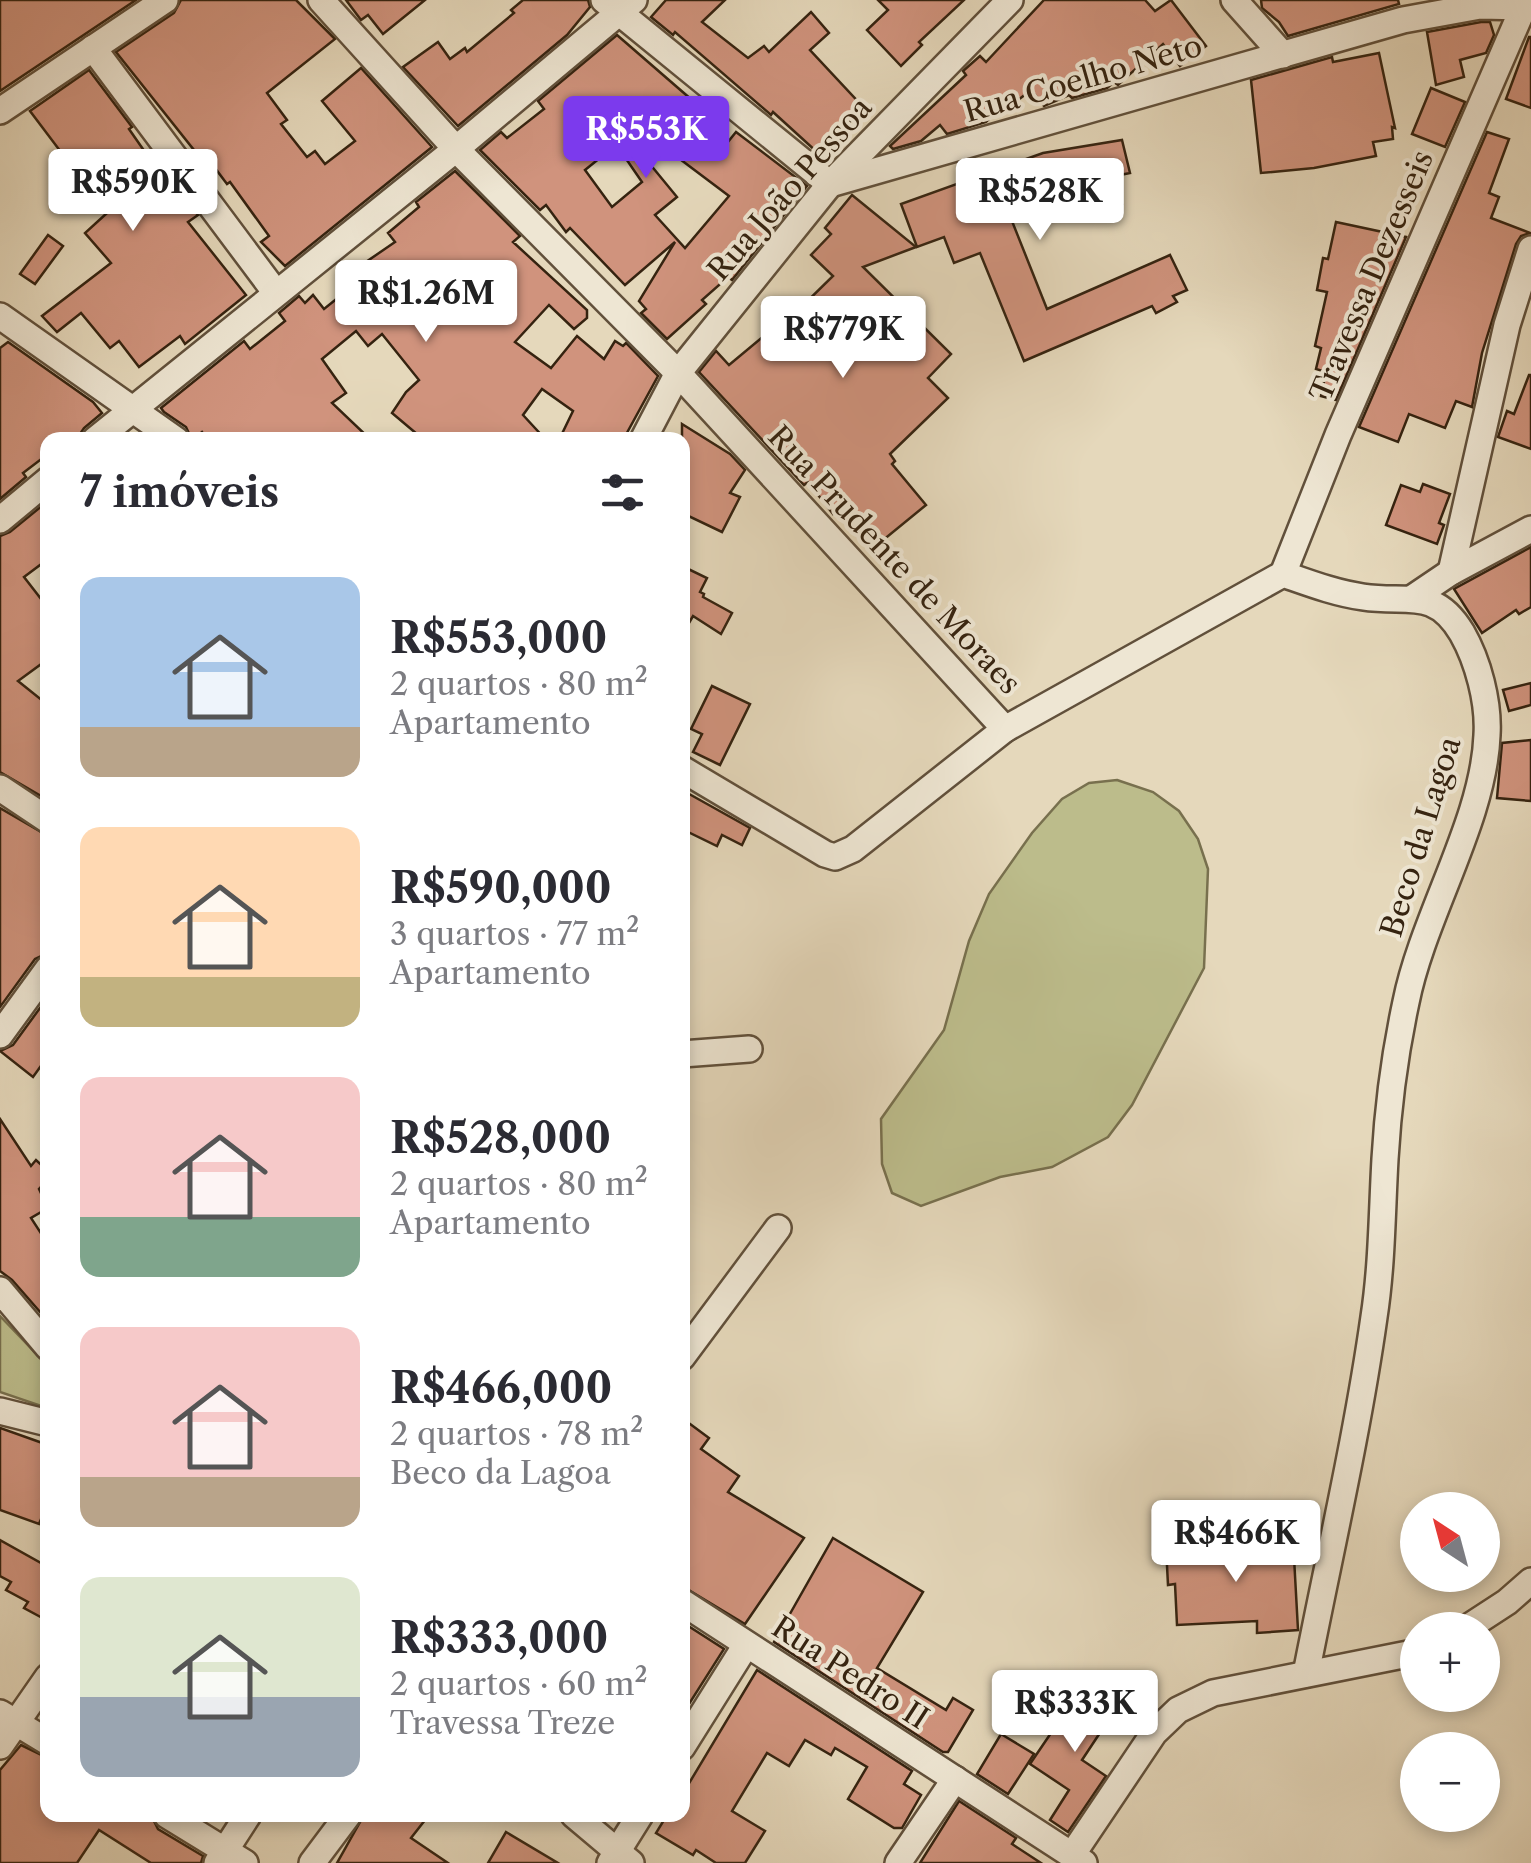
<!DOCTYPE html>
<html lang="pt">
<head>
<meta charset="utf-8">
<style>
	body { margin:0; font-family:"Libre Caslon Text",serif; background:#f2f2f3; color:#2b2b33; height:100vh; display:flex; flex-direction:column; font-size:38px; white-space:nowrap }
	* { box-sizing:border-box; margin:0 }
	p { font-size:32px; color:#7c7c81 }
	.icon { flex:none; width:55px; height:55px; fill:none; stroke:currentColor; stroke-width:2; stroke-linecap:round; stroke-linejoin:round }
	.map { position:relative; flex:1; overflow:hidden }
	.panel { position:absolute; left:40px; top:432px; width:650px; height:1390px; display:flex; flex-direction:column; background:#fff; border-radius:20px; box-shadow:0 5px 15px #0003 }
	.panel>* { flex:none }
	.needle { width:65px; rotate:324deg }
	.tools { position:absolute; left:1400px; top:1492px; display:grid; gap:20px }
	.tools a { display:grid; place-items:center; width:100px; height:100px; border-radius:50%; background:#fff; box-shadow:0 5px 15px #0003; font-size:50px }
	.price { position:absolute; translate:-50% -85px; padding:0 22px; border-radius:10px; background:#fff; color:#222; font-size:32px; line-height:65px; filter:drop-shadow(0 2px 5px #0008) }
	.price::after { content:''; position:absolute; left:50%; top:60px; width:30px; height:22px; margin-left:-15px; background:inherit; clip-path:polygon(0 0,100% 0,50% 100%) }
	.price.current { background:#7c3aed; color:#fff }
	ul { padding:0; list-style:none }
	li { display:flex; align-items:center; gap:30px; height:250px; padding:0 40px }
	li span { display:grid; place-items:center; flex:none; width:280px; height:200px; border-radius:20px; color:#555 }
	li>.icon { margin-inline-start:auto }
	span .icon { width:120px; height:120px; fill:#fffc; stroke-width:1 }
	li b { font-size:42px }
	h2 { display:flex; justify-content:space-between; align-items:center; height:120px; padding:0 40px; font-size:42px }
	.map>svg:first-child { display:block }
	.green { fill:#bcbc8b; stroke:#78704e; stroke-width:2.5 }
	.building { fill:#d0937d; stroke:#352310; stroke-width:2.5; fill-rule:evenodd }
	.lines { fill:none; stroke-linecap:round; stroke-linejoin:round }
	.minor-casing { stroke:#61503b; stroke-width:30 }
	.minor { stroke:#eee6d3; stroke-width:25 }
	.labels { text-anchor:middle; stroke-width:8; stroke-linejoin:round; paint-order:stroke }
	.street-label { font-size:30px; fill:#352310; stroke:#eee6d3 }
</style>
</head>
<body>
<div class="map">
<svg width="1531" height="1863" viewBox="0 0 1531 1863">
	<rect width="100%" height="100%" fill="#e5d8bb"/>
	<filter id="stains"><feTurbulence type="fractalNoise" baseFrequency=".002" numOctaves="4"/><feColorMatrix values="0 0 0 0 .2 0 0 0 0 .09 0 0 0 0 .02 0 0 0 .5 -.17"/></filter>
	<radialGradient id="worn" r=".72"><stop offset=".6" stop-color="#630" stop-opacity="0"/><stop offset="1" stop-color="#630" stop-opacity=".3"/></radialGradient>
	<!-- green -->
	<g class="green">
		<path d="M 1117,780 L 1153,792 L 1179,811 L 1198,839 L 1208,869 L 1204,968 L 1132,1105 L 1108,1137 L 1052,1167 L 1000,1177 L 921,1206 L 892,1193 L 882,1164 L 881,1119 L 944,1030 L 969,941 L 989,894 L 1032,833 L 1062,799 L 1089,783 Z"/>
		<path d="M 0,1316 L 47,1365 L 47,1408 L 0,1392 Z"/>
	</g>
	<!-- building -->
	<g class="building">
		<path d="M 0,0 L 136,0 L 0,91 Z"/>
		<path d="M 181,0 L 296,0 L 335,39 L 267,93 L 287,120 L 281,124 L 307,157 L 315,151 L 325,164 L 355,141 L 322,101 L 361,68 L 432,147 L 285,266 L 261,242 L 269,236 L 230,182 L 227,184 L 203,152 L 198,155 L 116,52 L 174,13 Z"/>
		<path d="M 346,0 L 425,0 L 383,34 L 368,15 L 361,20 Z"/>
		<path d="M 523,0 L 588,0 L 590,7 L 567,35 L 458,126 L 403,67 L 438,42 L 450,59 L 465,48 L 467,52 L 514,13 L 511,10 Z"/>
		<path d="M 666,0 L 725,0 L 702,22 L 748,58 L 764,46 L 769,52 L 811,12 L 829,33 L 810,50 L 864,108 L 818,153 L 773,112 L 771,115 L 675,32 L 673,35 L 651,17 Z"/>
		<path d="M 878,0 L 964,0 L 919,42 L 922,45 L 901,66 L 867,30 L 888,10 Z"/>
		<path d="M 1044,0 L 1145,0 L 1155,11 L 1171,0 L 1206,46 L 1180,66 L 1163,44 L 1118,85 L 1114,82 L 1107,88 L 1072,98 L 1069,95 L 1044,106 L 1031,90 L 1009,107 L 1006,103 L 986,122 L 947,134 L 940,125 L 921,141 L 893,149 L 890,146 L 966,75 L 963,71 L 980,56 L 986,62 Z"/>
		<path d="M 1261,0 L 1398,0 L 1399,4 L 1288,36 L 1279,22 L 1262,8 Z"/>
		<path d="M 1481,22 L 1490,22 L 1494,35 L 1486,53 L 1460,60 L 1464,77 L 1436,85 L 1427,32 Z"/>
		<path d="M 617,35 L 700,107 L 690,119 L 719,153 L 736,132 L 807,186 L 732,280 L 728,277 L 702,300 L 706,304 L 667,339 L 641,313 L 646,309 L 639,301 L 675,242 L 625,285 L 570,228 L 566,232 L 546,205 L 540,210 L 480,150 L 501,132 L 507,138 L 544,109 L 538,101 ZM 612,108 L 729,196 L 685,248 L 655,215 L 677,197 L 631,141 L 620,150 L 642,182 L 612,207 L 585,170 L 627,136 L 608,113 Z"/>
		<path d="M 1529,37 L 1531,37 L 1531,108 L 1506,99 Z"/>
		<path d="M 1379,53 L 1395,128 L 1392,127 L 1393,139 L 1373,142 L 1376,156 L 1314,168 L 1261,173 L 1251,80 L 1332,57 L 1333,62 Z"/>
		<path d="M 89,70 L 132,127 L 129,129 L 154,165 L 198,215 L 188,222 L 246,295 L 185,344 L 180,336 L 139,367 L 119,341 L 110,348 L 81,313 L 57,332 L 42,316 L 111,263 L 85,233 L 107,213 L 30,111 Z"/>
		<path d="M 1431,88 L 1465,102 L 1445,147 L 1412,134 Z"/>
		<path d="M 1487,132 L 1509,139 L 1489,193 L 1499,197 L 1491,218 L 1530,233 L 1521,236 L 1516,244 L 1482,353 L 1472,407 L 1456,401 L 1445,428 L 1409,414 L 1398,442 L 1359,427 Z"/>
		<path d="M 1122,140 L 1130,173 L 1115,176 L 1122,204 L 1091,212 L 1084,184 L 1008,211 L 1047,309 L 1170,255 L 1187,290 L 1173,296 L 1177,302 L 1156,313 L 1152,306 L 1024,361 L 980,253 L 954,263 L 944,237 L 917,247 L 901,204 L 1043,153 Z"/>
		<path d="M 455,171 L 520,236 L 513,242 L 587,310 L 587,318 L 574,329 L 549,305 L 515,342 L 551,368 L 577,336 L 604,359 L 615,341 L 623,346 L 626,343 L 658,376 L 623,440 L 559,440 L 573,411 L 542,389 L 523,415 L 546,440 L 424,440 L 392,413 L 406,392 L 419,380 L 382,334 L 368,346 L 356,331 L 322,359 L 346,393 L 332,403 L 371,440 L 208,440 L 202,432 L 192,440 L 186,427 L 164,412 L 161,408 L 244,341 L 250,349 L 285,321 L 279,313 L 299,296 L 305,303 L 313,295 L 324,309 L 355,284 L 347,275 L 395,242 L 388,233 L 419,207 L 416,202 Z"/>
		<path d="M 852,195 L 916,247 L 863,267 L 951,354 L 928,378 L 948,398 L 890,454 L 895,461 L 892,464 L 926,505 L 871,550 L 838,510 L 833,514 L 808,482 L 804,485 L 699,372 L 716,351 L 729,365 L 777,325 L 780,328 L 833,276 L 811,255 L 831,234 L 825,228 Z"/>
		<path d="M 1336,222 L 1406,237 L 1336,400 L 1321,396 L 1326,372 L 1316,369 L 1321,348 L 1315,346 L 1327,292 L 1317,290 L 1323,258 L 1328,259 Z"/>
		<path d="M 48,235 L 63,246 L 35,284 L 20,274 Z"/>
		<path d="M 8,342 L 93,402 L 102,413 L 84,428 L 76,440 L 48,440 L 48,454 L 23,473 L 26,477 L 0,499 L 0,348 Z"/>
		<path d="M 1529,375 L 1531,375 L 1531,449 L 1498,437 L 1507,411 L 1514,414 Z"/>
		<path d="M 682,424 L 730,454 L 745,470 L 730,493 L 740,497 L 722,532 L 682,513 Z"/>
		<path d="M 1423,484 L 1450,494 L 1439,523 L 1444,525 L 1437,544 L 1386,525 L 1401,485 L 1420,492 Z"/>
		<path d="M 43,505 L 48,512 L 48,559 L 24,577 L 48,608 L 48,659 L 18,681 L 48,705 L 48,800 L 0,772 L 0,536 L 10,532 Z"/>
		<path d="M 1531,547 L 1531,607 L 1519,614 L 1516,610 L 1482,633 L 1454,589 Z"/>
		<path d="M 682,566 L 707,578 L 700,592 L 704,594 L 703,597 L 732,613 L 721,634 L 693,616 L 682,635 Z"/>
		<path d="M 1531,683 L 1531,705 L 1509,711 L 1503,690 Z"/>
		<path d="M 712,686 L 750,704 L 720,765 L 693,752 L 702,734 L 691,729 Z"/>
		<path d="M 1531,740 L 1531,801 L 1497,798 L 1502,743 Z"/>
		<path d="M 682,790 L 750,828 L 742,845 L 722,835 L 717,846 L 682,829 Z"/>
		<path d="M 0,808 L 48,836 L 48,953 L 35,959 L 0,1007 Z"/>
		<path d="M 48,997 L 48,1056 L 33,1077 L 0,1051 L 13,1045 Z"/>
		<path d="M 0,1119 L 31,1166 L 36,1160 L 48,1171 L 48,1179 L 39,1189 L 48,1208 L 31,1218 L 48,1244 L 48,1321 L 12,1280 L 0,1271 Z"/>
		<path d="M 682,1418 L 709,1438 L 701,1449 L 739,1476 L 728,1492 L 804,1538 L 745,1624 L 682,1586 Z"/>
		<path d="M 0,1428 L 48,1445 L 48,1502 L 39,1524 L 0,1510 Z"/>
		<path d="M 833,1538 L 923,1592 L 877,1668 L 946,1710 L 953,1698 L 973,1710 L 948,1752 L 943,1752 L 774,1642 Z"/>
		<path d="M 1293,1539 L 1298,1630 L 1257,1633 L 1257,1621 L 1177,1625 L 1175,1584 L 1168,1585 L 1166,1546 L 1204,1544 L 1205,1553 L 1255,1550 L 1254,1541 Z"/>
		<path d="M 0,1540 L 48,1567 L 48,1621 L 24,1608 L 28,1602 L 6,1590 L 11,1582 L 0,1576 Z"/>
		<path d="M 682,1622 L 724,1649 L 682,1715 Z"/>
		<path d="M 757,1670 L 912,1771 L 904,1784 L 921,1795 L 902,1828 L 894,1828 L 848,1799 L 867,1767 L 835,1748 L 831,1755 L 805,1740 L 789,1766 L 767,1753 L 732,1811 L 765,1831 L 745,1863 L 716,1863 L 696,1850 L 693,1855 L 656,1833 L 667,1815 L 682,1815 L 682,1781 L 688,1785 Z"/>
		<path d="M 1099,1687 L 1121,1701 L 1082,1760 L 1106,1776 L 1068,1832 L 1050,1820 L 1069,1790 L 1030,1764 L 1070,1705 L 1082,1712 Z"/>
		<path d="M 1001,1734 L 1034,1754 L 1008,1794 L 977,1774 Z"/>
		<path d="M 21,1745 L 48,1758 L 48,1815 L 151,1815 L 158,1829 L 203,1856 L 201,1863 L 151,1863 L 99,1830 L 77,1863 L 0,1863 L 0,1770 Z"/>
		<path d="M 959,1801 L 1016,1838 L 1012,1844 L 1041,1863 L 920,1863 Z"/>
		<path d="M 364,1815 L 429,1815 L 411,1838 L 448,1863 L 337,1863 Z"/>
		<path d="M 506,1832 L 558,1863 L 488,1863 Z"/>
	</g>
	<g class="lines">
		<!-- minor casing -->
		<g class="minor-casing">
			<g id="minor">
				<path d="M 321,0 L 456,149 L 678,373 L 1005,729"/>
				<path d="M 604,0 L 830,184 L 1403,20 L 1480,6 L 1531,7"/>
				<path d="M 1234,0 L 1283,55"/>
				<path d="M 93,48 L 276,293"/>
				<path d="M 0,111 L 165,0"/>
				<path d="M 0,316 L 176,440"/>
				<path d="M 95,440 L 456,149 L 634,0"/>
				<path d="M 643,440 L 678,373 L 830,184 L 1010,0"/>
				<path d="M 0,520 L 48,480"/>
				<path d="M 1451,572 L 1507,325 L 1531,249"/>
				<path d="M 1283,574 L 1338,435 L 1524,6"/>
				<path d="M 1414,597 L 1451,572 L 1531,529"/>
				<path d="M 682,769 L 825,854 L 835,857 L 853,849 L 1005,729 L 1283,574 C 1309,583 1335,593 1363,597 C 1406,604 1434,586 1462,633 C 1478,661 1489,702 1487,735 C 1484,820 1423,916 1406,1002 C 1395,1053 1388,1107 1385,1159 C 1382,1212 1382,1265 1374,1317 C 1357,1437 1329,1556 1306,1674"/>
				<path d="M 0,788 L 48,820"/>
				<path d="M 0,1035 L 48,969"/>
				<path d="M 682,1054 L 749,1049"/>
				<path d="M 0,1290 L 48,1347"/>
				<path d="M 682,1357 L 778,1228"/>
				<path d="M 0,1411 L 48,1423"/>
				<path d="M 682,1602 L 1084,1863"/>
				<path d="M 1464,1630 L 1507,1602 L 1531,1581"/>
				<path d="M 0,1713 L 48,1742"/>
				<path d="M 0,1746 L 48,1677"/>
				<path d="M 682,1747 L 746,1645"/>
				<path d="M 167,1815 L 245,1863"/>
				<path d="M 574,1815 L 631,1863"/>
				<path d="M 1072,1855 L 1154,1733 L 1178,1710 L 1213,1693 L 1418,1652"/>
				<path d="M 217,1863 L 248,1815"/>
				<path d="M 312,1863 L 348,1815"/>
				<path d="M 610,1863 L 640,1815"/>
				<path d="M 898,1863 L 955,1779"/>
			</g>
		</g>
		<!-- minor -->
		<use href="#minor" class="minor"/>
	</g>
	<g class="labels">
		<!-- street labels -->
		<g class="street-label">
			<text transform="translate(1083 79) rotate(-16)" y="10">Rua Coelho Neto</text>
			<text transform="translate(790 189) rotate(-49)" y="10">Rua João Pessoa</text>
			<text transform="translate(1372 276) rotate(-67)" y="10">Travessa Dezesseis</text>
			<text transform="translate(894 560) rotate(47)" y="10">Rua Prudente de Moraes</text>
			<text transform="translate(1421 837) rotate(-73)" y="10">Beco da Lagoa</text>
			<text transform="translate(850 1673) rotate(33)" y="10">Rua Pedro II</text>
		</g>
	</g>
	<rect width="100%" height="100%" filter="url(#stains)"/>
	<rect width="100%" height="100%" fill="url(#worn)"/>
</svg>
<div class="tools">
<a><svg class="needle" viewBox="-14 -14 28 28"><path d="M0-13l5 13h-10z" fill="#e53935"/><path d="M0 13l5-13h-10z" fill="#7c7c81"/></svg></a>
<a>+</a>
<a>−</a>
</div>
<b class="price current" style="left:646px;top:181px">R$553K</b>
<b class="price" style="left:133px;top:234px">R$590K</b>
<b class="price" style="left:1040px;top:243px">R$528K</b>
<b class="price" style="left:426px;top:345px">R$1.26M</b>
<b class="price" style="left:843px;top:381px">R$779K</b>
<b class="price" style="left:1236px;top:1585px">R$466K</b>
<b class="price" style="left:1075px;top:1755px">R$333K</b>
<section class="panel">
<h2>7 imóveis<svg class="icon" aria-label="filters" viewBox="0 0 24 24"><path d="M4 7h16M4 17h16"/><circle cx="9" cy="7" r="2"/><circle cx="15" cy="17" r="2"/></svg></h2>
<ul>
<li><span style="background:linear-gradient(#a9c7e8 75%,#b9a48a 0)"><svg class="icon" aria-label="home" viewBox="0 0 24 24"><path d="M3 11l9-7 9 7M6 9v11h12V9"/></svg></span><div><b>R$553,000</b><p>2 quartos · 80 m²</p><p>Apartamento</p></div></li>
<li><span style="background:linear-gradient(#ffd9b3 75%,#c2b280 0)"><svg class="icon" aria-label="home" viewBox="0 0 24 24"><path d="M3 11l9-7 9 7M6 9v11h12V9"/></svg></span><div><b>R$590,000</b><p>3 quartos · 77 m²</p><p>Apartamento</p></div></li>
<li><span style="background:linear-gradient(#f6c9c9 70%,#7fa58c 0)"><svg class="icon" aria-label="home" viewBox="0 0 24 24"><path d="M3 11l9-7 9 7M6 9v11h12V9"/></svg></span><div><b>R$528,000</b><p>2 quartos · 80 m²</p><p>Apartamento</p></div></li>
<li><span style="background:linear-gradient(#f6c9c9 75%,#b9a48a 0)"><svg class="icon" aria-label="home" viewBox="0 0 24 24"><path d="M3 11l9-7 9 7M6 9v11h12V9"/></svg></span><div><b>R$466,000</b><p>2 quartos · 78 m²</p><p>Beco da Lagoa</p></div></li>
<li><span style="background:linear-gradient(#dfe7d0 60%,#9aa5b1 0)"><svg class="icon" aria-label="home" viewBox="0 0 24 24"><path d="M3 11l9-7 9 7M6 9v11h12V9"/></svg></span><div><b>R$333,000</b><p>2 quartos · 60 m²</p><p>Travessa Treze</p></div></li>
</ul>
</section>
</div>
</body>
</html>
